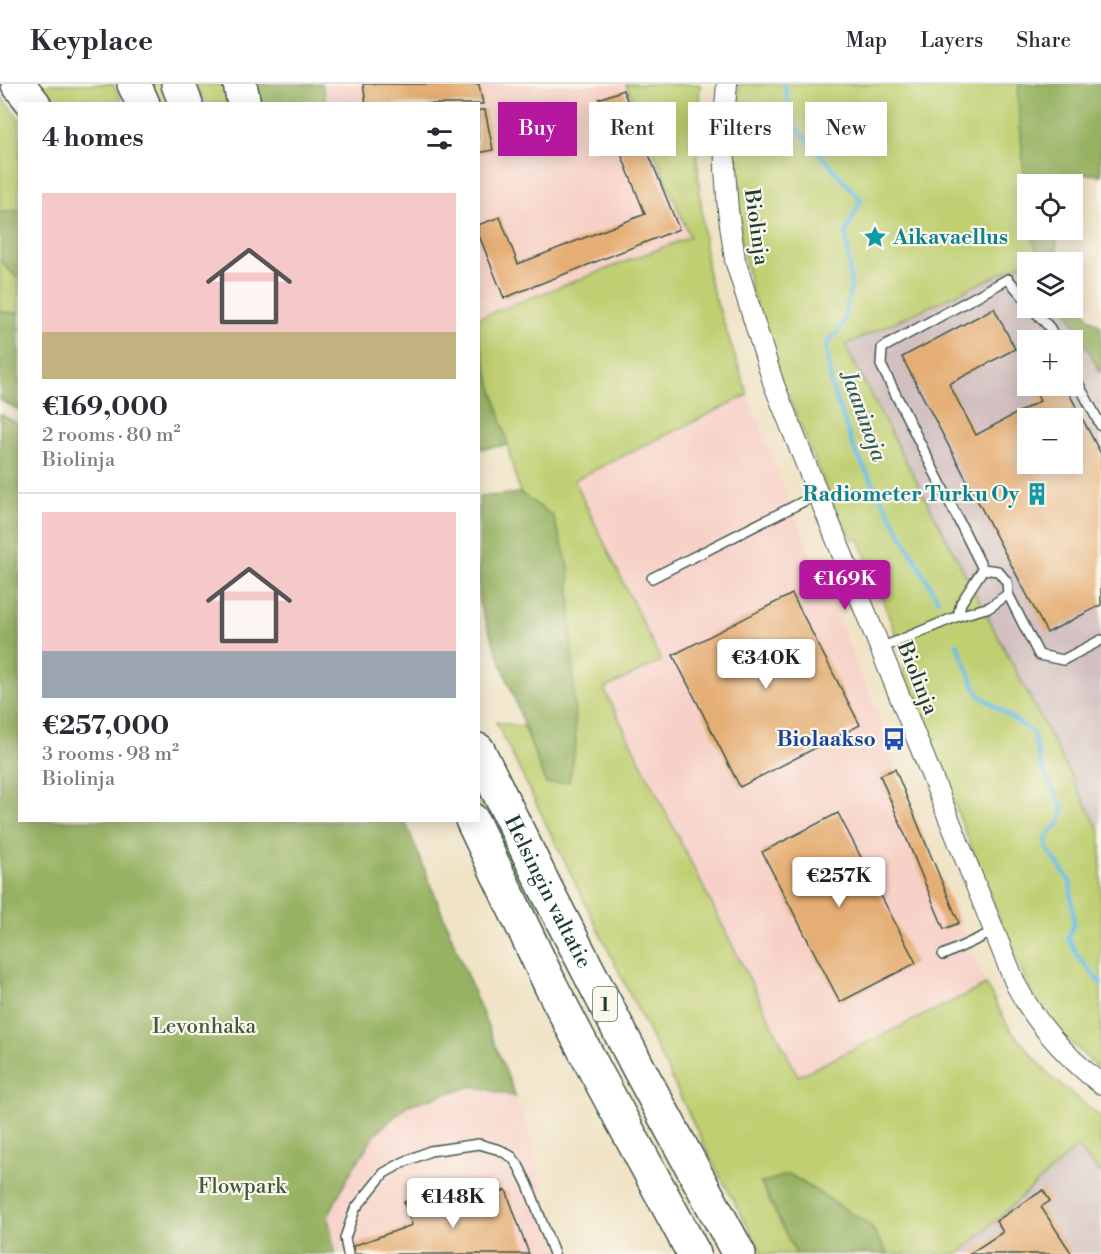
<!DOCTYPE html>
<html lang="en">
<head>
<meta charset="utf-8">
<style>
	body { margin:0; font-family:"Libre Bodoni",serif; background:#f2f2f3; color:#2b2b33; height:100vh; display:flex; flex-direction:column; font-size:22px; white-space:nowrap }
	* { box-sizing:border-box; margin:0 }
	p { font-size:20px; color:#7c7c81 }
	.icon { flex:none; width:33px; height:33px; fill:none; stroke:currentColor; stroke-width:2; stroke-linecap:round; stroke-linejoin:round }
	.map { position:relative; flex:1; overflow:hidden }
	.sheet { position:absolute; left:18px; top:18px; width:462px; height:720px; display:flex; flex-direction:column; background:#fff; border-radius:0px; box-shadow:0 3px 15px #0003 }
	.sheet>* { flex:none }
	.top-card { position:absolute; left:498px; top:18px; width:513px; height:54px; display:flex; gap:12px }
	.tools { position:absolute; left:1017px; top:90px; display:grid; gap:12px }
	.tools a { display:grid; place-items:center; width:66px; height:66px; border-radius:0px; background:#fff; box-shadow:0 3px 15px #0003; font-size:30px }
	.price { position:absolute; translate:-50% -51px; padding:0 14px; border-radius:6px; background:#fff; color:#222; font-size:20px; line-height:39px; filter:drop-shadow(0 2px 3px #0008) }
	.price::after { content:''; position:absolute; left:50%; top:36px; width:18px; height:14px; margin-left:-9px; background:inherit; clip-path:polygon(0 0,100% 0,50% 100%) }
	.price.selected { background:#b5179e; color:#fff }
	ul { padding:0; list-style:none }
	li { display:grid; align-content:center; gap:12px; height:318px; padding:0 24px }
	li+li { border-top:2px solid #e1e1e2 }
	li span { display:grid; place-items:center; height:186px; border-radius:0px; color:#555 }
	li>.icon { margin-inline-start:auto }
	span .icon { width:108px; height:108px; fill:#fffc; stroke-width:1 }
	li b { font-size:26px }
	h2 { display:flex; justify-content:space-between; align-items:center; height:72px; padding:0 24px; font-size:26px }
	.chip { padding:0 21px; border-radius:0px; background:#fff; box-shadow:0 3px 15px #0003; font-size:21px; line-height:54px }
	.chip.selected { background:#b5179e; color:#fff }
	header { display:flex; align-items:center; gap:36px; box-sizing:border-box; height:84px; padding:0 30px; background:#fff; border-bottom:2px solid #e1e1e2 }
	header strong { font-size:28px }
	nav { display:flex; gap:33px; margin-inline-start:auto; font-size:21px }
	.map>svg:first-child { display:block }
	.built { fill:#f7d1c8 }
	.industrial { fill:#d2bfc0; fill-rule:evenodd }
	.green { fill:#bfcf71; stroke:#6f8652; stroke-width:1.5 }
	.forest { fill:#97b263; stroke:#5b784c; stroke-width:1.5 }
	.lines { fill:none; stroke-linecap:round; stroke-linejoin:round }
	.stream { stroke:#66bde3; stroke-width:4.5 }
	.building { fill:#e5ae75; fill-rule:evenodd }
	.lane-casing { stroke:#3e564a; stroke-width:12 }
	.street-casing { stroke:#3e564a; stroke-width:22 }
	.highway-casing { stroke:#3e564a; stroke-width:36 }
	.lane { stroke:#fff; stroke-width:9 }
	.street { stroke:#fff; stroke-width:20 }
	.highway { stroke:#fff; stroke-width:33 }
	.labels { text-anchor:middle; stroke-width:4.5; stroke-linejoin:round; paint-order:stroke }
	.shield { fill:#fbf7ec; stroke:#61756b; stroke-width:1.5 }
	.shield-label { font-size:20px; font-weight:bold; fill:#1f3d34 }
	.street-label { font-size:21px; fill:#1f3d34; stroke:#fbf7ec }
	.culture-label { font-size:21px; font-weight:bold; fill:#0d838f; stroke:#fbf7ec; text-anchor:start }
	.transit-label { font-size:21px; font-weight:bold; fill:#164399; stroke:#fbf7ec; text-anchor:end }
	.park-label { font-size:21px; fill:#3f5a40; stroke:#fbf7ec }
	.water-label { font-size:22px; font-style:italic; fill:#315d60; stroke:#fbf7ec }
</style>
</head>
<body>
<header>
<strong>Keyplace</strong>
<nav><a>Map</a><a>Layers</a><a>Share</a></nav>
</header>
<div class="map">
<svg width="1101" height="1170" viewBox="0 0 1101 1170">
	<rect width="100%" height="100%" fill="#fbf7ec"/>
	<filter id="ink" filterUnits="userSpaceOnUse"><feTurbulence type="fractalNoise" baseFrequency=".0167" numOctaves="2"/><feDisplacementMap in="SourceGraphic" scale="12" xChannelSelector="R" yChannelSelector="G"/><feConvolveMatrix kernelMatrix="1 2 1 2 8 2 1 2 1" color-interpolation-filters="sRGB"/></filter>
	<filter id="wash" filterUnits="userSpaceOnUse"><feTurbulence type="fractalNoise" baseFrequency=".008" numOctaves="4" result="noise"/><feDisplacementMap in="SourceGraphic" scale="24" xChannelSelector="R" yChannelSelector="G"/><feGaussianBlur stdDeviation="1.35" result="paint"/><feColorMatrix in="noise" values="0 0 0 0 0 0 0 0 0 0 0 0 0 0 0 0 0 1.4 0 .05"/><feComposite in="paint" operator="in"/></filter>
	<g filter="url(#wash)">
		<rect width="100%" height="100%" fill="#f0e3c6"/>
		<!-- built -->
		<g class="built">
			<path d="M 322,0 L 626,0 L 690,153 L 479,234 L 478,20 L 326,19 Z"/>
			<path d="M 748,311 L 817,487 L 882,639 L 895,685 L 986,901 L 799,992 L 603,605 L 661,578 L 574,396 Z"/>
			<path d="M 473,1002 L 516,1013 L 533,1057 L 540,1098 L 565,1170 L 335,1170 L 328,1132 L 350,1089 L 376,1049 L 408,1021 Z"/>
		</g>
		<!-- industrial -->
		<g class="industrial">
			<path d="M 1039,172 L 1042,178 L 1028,178 L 1028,224 L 1066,224 L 1101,290 L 1101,749 L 845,261 ZM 1028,256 L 1072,256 L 1072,302 L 1028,302 ZM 1028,334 L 1072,334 L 1072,380 L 1028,380 Z"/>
			<path d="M 1077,1063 L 1101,1089 L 1101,1170 L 959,1170 Z"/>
		</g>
		<!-- green -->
		<g class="green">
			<path d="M 28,0 L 113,0 L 122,19 L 45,19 Z"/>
			<path d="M 151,0 L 163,0 L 172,19 L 159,19 Z"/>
			<path d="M 196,0 L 233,0 L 237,19 L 205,19 Z"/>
			<path d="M 626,0 L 700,0 L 698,25 L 697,76 L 704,154 L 709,195 L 748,311 L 574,396 L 661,577 L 604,605 L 798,992 L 986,901 L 1010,945 L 1051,993 L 1101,1033 L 1101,1089 L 1077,1063 L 959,1170 L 888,1170 L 870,1141 L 761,1100 L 796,1170 L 763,1170 L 715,1083 L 496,638 L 524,643 L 546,700 L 553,432 L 520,409 L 479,256 L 478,234 L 690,153 Z"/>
			<path d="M 740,0 L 1019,0 L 1018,13 L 1027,127 L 1028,146 L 1029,146 L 1039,172 L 845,261 L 1101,749 L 1101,986 L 1061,950 L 1044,931 L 1033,913 L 1002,842 L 904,591 L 905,574 L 859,455 L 853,456 L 837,430 L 769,266 L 752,210 L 742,164 L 735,87 L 736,18 Z"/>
			<path d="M 0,12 L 20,36 L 19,126 L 0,129 Z"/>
			<path d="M 0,176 L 19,196 L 19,229 L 0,228 Z"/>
			<path d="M 479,693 L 553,854 L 547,857 L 517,800 L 479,721 Z"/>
		</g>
		<!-- forest -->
		<g class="forest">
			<path d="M 253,0 L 322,0 L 326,19 L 257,19 Z"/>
			<path d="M 1019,0 L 1101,0 L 1101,91 L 1085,90 L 1061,98 L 1060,100 L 1028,100 L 1027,127 L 1018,13 Z"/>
			<path d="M 19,126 L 20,126 L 19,196 L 0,176 L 0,129 Z"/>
			<path d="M 1029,146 L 1056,146 L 1058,178 L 1042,178 Z"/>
			<path d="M 1073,203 L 1078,211 L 1089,234 L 1101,242 L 1101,290 L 1066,224 L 1072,224 Z"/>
			<path d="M 0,228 L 19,229 L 19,326 L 0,316 Z"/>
			<path d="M 478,256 L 479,256 L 508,361 L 479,365 Z"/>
			<path d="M 0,330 L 20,341 L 20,736 L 405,737 L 516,1013 L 473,1002 L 408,1021 L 376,1049 L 350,1089 L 328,1132 L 335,1170 L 0,1170 Z"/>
			<path d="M 520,409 L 553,432 L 569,483 L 576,660 L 569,698 L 546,700 L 479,519 L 479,413 Z"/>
			<path d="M 789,1090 L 870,1141 L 888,1170 L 796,1170 L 761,1099 Z"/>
		</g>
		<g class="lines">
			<!-- stream -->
			<g class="stream">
				<path d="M 784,0 L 794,41 L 861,116 L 846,148 L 851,204 L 842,242 L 826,261 L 831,300 L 854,365 L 938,516"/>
				<path d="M 957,560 L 978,610 L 1033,649 L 1041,682 L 1063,725 L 1060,738 L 1046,753 L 1047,765 L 1070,797 L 1074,839 L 1068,854 L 1077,871 L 1101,900"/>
			</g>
		</g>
		<g id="blocks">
			<!-- building -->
			<g class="building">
				<path d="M 363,0 L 479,0 L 483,20 L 366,20 Z"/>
				<path d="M 623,6 L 679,145 L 504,214 L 478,149 L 478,141 L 500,133 L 518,180 L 645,130 L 599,15 Z"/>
				<path d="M 478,26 L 485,26 L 493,66 L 478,69 Z"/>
				<path d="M 994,224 L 1015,265 L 949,300 L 976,351 L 1040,317 L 1032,302 L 1065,302 L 1101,370 L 1101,521 L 1047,549 L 902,273 ZM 1028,334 L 1072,334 L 1072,380 L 1028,380 Z"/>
				<path d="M 792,510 L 860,641 L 740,703 L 673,571 Z"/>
				<path d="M 895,685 L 959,839 L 944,845 L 880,691 Z"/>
				<path d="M 838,729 L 916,879 L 840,918 L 762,768 Z"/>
				<path d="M 441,1105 L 450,1127 L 506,1106 L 529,1170 L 355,1170 L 353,1162 L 412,1141 L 404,1118 Z"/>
				<path d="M 1043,1106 L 1050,1117 L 1041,1123 L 1072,1170 L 969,1170 L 1003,1148 L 996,1137 Z"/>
			</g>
		</g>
	</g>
	<g filter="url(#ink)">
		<use href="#blocks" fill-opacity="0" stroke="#3e564a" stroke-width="1.5"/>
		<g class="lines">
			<!-- lane casing -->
			<g class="lane-casing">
				<g id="lane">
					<path d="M 1028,218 L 1008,195 L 882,264 L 881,281 L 983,485 L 998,487 L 1007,498 L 1008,510 L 1039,571 L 1063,576 L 1101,556"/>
					<path d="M 1032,224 L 1050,244 L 1056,256"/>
					<path d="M 1072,288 L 1101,342"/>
					<path d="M 652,494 L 818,410"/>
					<path d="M 958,532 L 961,519 L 983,485"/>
					<path d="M 881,564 L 958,532 L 990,523 L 1008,510"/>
					<path d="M 943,871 L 995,847"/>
					<path d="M 348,1170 L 345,1154 L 355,1125 L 384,1089 L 404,1078 L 430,1067 L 479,1060 L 500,1066 L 512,1073 L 518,1081 L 528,1101 L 554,1170"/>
				</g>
			</g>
			<!-- street casing -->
			<g class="street-casing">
				<path id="street" d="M 727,0 L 724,34 L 725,85 L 728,126 L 735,176 L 774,301 L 1016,901 C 1037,941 1065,972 1101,1000"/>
			</g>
			<!-- highway casing -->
			<g class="highway-casing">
				<g id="highway">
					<path d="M 18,0 L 34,20"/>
					<path d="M 134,0 L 143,20"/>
					<path d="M 178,0 L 186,20"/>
					<path d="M 240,0 L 244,20"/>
					<path id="s1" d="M 478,666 L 545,803 L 639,985 L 739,1170"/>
					<path d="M 472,736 L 551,902 L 597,990 L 694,1170"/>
				</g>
			</g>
			<!-- lane -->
			<use href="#lane" class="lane"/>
			<!-- street -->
			<use href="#street" class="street"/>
			<!-- highway -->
			<use href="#highway" class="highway"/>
		</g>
	</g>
	<!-- icons -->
	<defs>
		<g id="sight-bare" transform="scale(1.8)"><path d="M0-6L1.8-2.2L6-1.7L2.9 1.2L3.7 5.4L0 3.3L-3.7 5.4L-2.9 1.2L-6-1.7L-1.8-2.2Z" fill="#0f9aa8" stroke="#fbf7ec" stroke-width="2.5" paint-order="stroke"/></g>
		<g id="building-bare" transform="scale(1.8)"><path d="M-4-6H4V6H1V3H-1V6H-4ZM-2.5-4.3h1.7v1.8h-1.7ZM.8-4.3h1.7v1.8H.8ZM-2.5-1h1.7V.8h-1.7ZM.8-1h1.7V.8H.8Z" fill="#0f9aa8" stroke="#fbf7ec" stroke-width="2.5" paint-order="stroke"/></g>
		<g id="bus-bare" transform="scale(1.8)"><path d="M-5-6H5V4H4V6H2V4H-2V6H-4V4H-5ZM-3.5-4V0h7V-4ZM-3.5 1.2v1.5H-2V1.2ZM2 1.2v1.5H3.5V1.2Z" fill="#1a4fb4" stroke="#fbf7ec" stroke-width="2.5" paint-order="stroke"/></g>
	</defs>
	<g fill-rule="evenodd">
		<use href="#sight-bare" x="875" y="153"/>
		<use href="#building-bare" x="1037" y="410"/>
		<use href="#bus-bare" x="894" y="655"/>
	</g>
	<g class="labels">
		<!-- shield labels -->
		<rect class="shield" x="593" y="903" width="24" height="34" rx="4.5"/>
		<g class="shield-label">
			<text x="605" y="927">1</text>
		</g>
		<!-- street labels -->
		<g class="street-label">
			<text transform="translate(757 143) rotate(82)" y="7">Biolinja</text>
			<text transform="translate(918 594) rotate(68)" y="7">Biolinja</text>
			<text dy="7" stroke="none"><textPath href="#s1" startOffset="158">Helsingin valtatie</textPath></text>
		</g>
		<!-- culture labels -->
		<g class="culture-label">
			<text x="893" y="160">Aikavaellus</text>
			<text x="1019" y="417" text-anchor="end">Radiometer Turku Oy</text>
		</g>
		<!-- transit labels -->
		<g class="transit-label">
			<text x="876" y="662">Biolaakso</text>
		</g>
		<!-- park labels -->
		<g class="park-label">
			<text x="204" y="949">Levonhaka</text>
			<text x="242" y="1109">Flowpark</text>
		</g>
		<!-- water labels -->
		<g class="water-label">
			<text transform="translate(865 332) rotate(70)" y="8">Jaaninoja</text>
		</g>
	</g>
</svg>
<div class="tools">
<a><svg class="icon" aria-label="locate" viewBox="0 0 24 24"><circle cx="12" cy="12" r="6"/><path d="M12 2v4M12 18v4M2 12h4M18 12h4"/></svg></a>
<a><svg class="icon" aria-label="layers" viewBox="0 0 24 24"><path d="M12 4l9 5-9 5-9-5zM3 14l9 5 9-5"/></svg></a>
<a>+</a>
<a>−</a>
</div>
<b class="price selected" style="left:845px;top:527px">€169K</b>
<b class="price" style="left:766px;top:606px">€340K</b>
<b class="price" style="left:839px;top:824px">€257K</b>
<b class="price" style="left:453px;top:1145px">€148K</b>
<div class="top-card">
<a class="chip selected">Buy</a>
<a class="chip">Rent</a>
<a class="chip">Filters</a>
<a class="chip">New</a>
</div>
<section class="sheet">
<h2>4 homes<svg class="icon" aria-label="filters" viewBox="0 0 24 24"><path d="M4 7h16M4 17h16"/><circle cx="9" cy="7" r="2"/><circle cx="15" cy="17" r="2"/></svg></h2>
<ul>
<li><span style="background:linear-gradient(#f6c9c9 75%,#c2b280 0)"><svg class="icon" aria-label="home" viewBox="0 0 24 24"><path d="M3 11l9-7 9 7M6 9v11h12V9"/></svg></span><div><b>€169,000</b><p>2 rooms · 80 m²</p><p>Biolinja</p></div></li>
<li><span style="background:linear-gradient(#f6c9c9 75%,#9aa5b1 0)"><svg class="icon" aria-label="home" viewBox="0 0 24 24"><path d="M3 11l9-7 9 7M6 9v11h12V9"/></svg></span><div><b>€257,000</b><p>3 rooms · 98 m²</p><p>Biolinja</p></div></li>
</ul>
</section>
</div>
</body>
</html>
